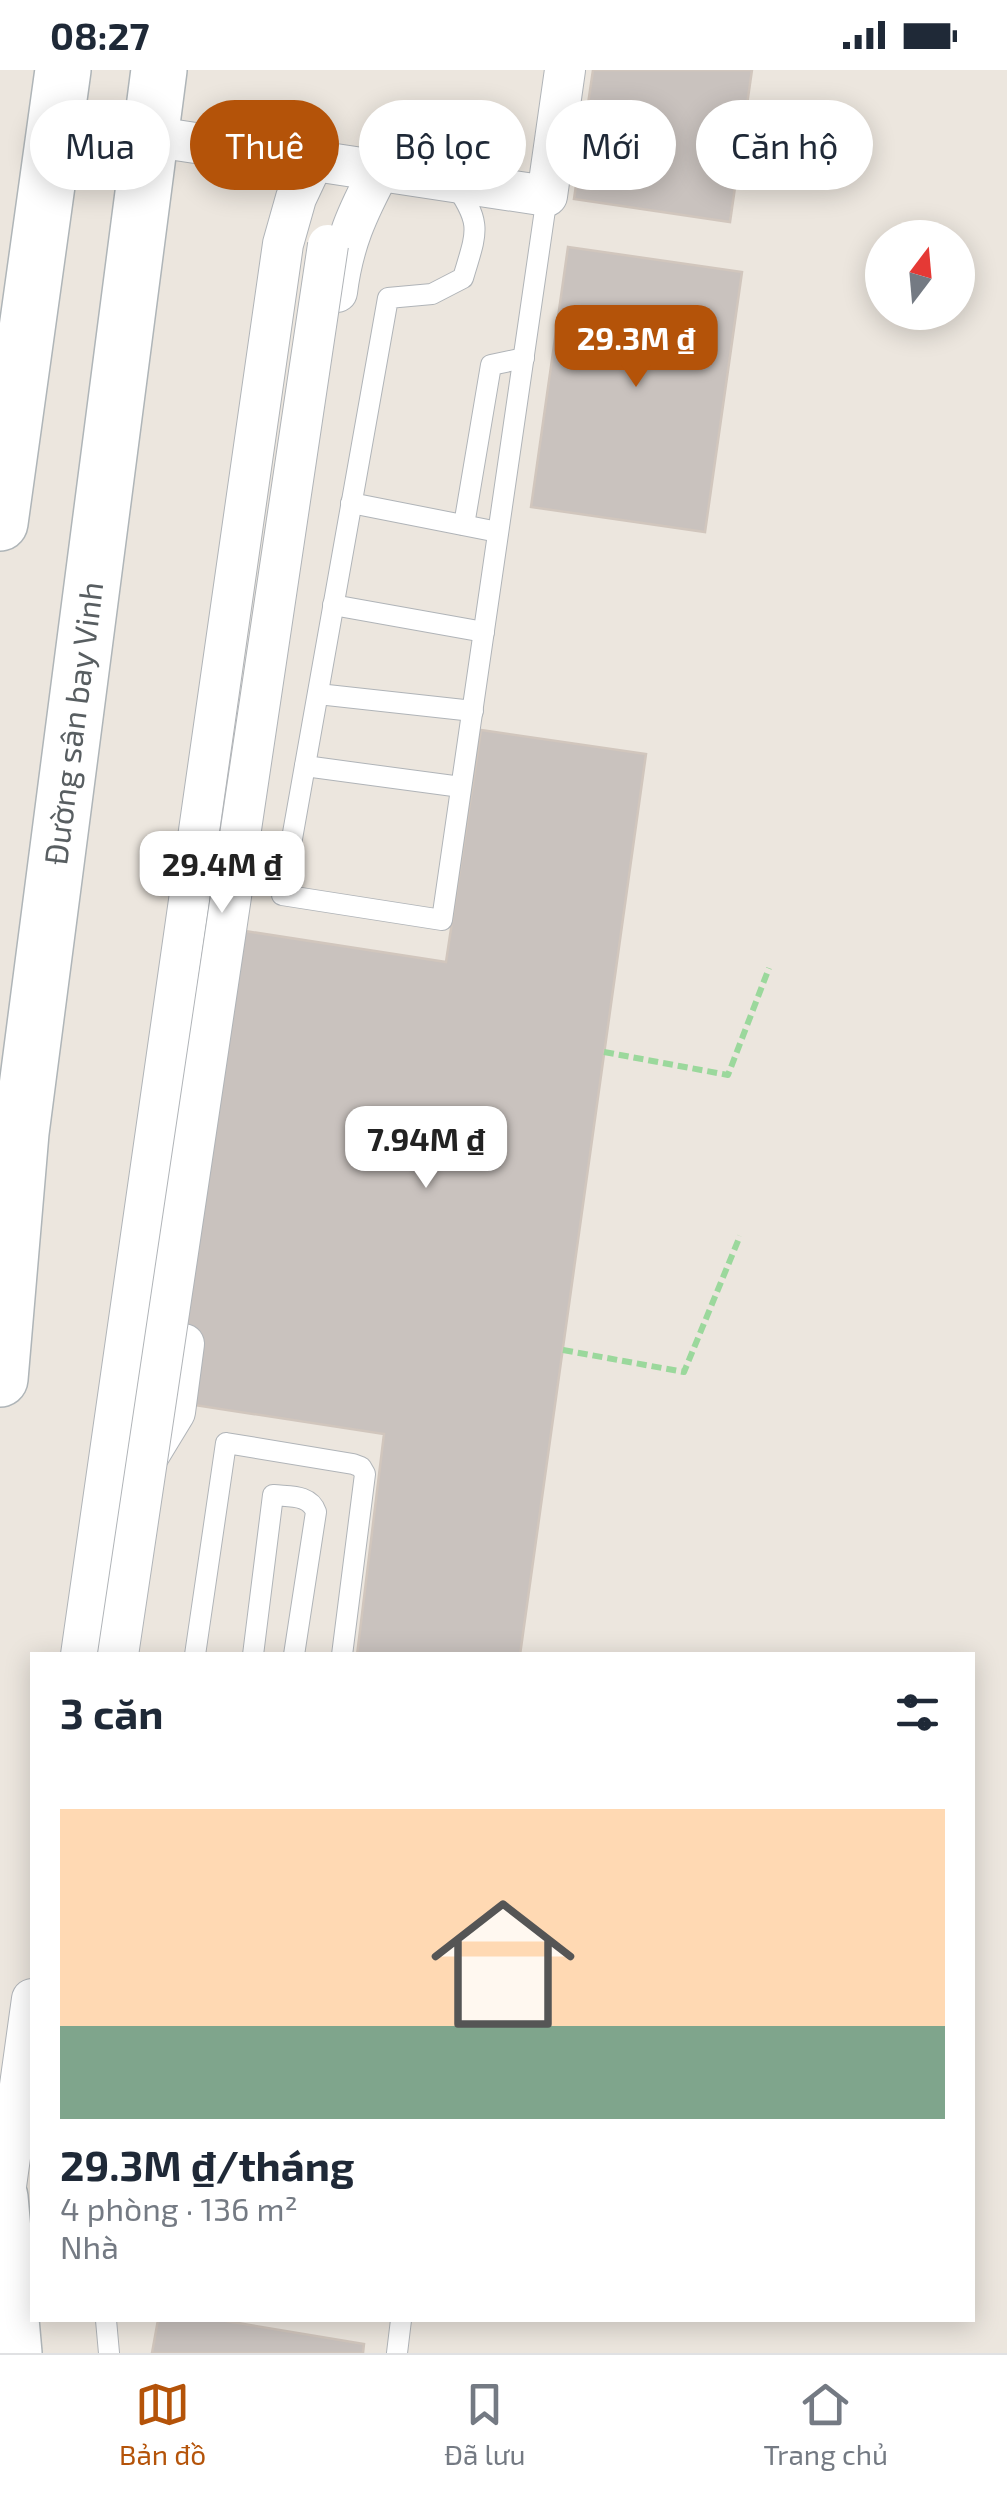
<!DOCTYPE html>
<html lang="vi">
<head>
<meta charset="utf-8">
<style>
	body { margin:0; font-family:"Exo 2",sans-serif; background:#f2f2f3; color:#1f2937; height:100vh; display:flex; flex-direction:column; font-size:38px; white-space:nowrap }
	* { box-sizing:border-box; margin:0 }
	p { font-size:32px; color:#747a83 }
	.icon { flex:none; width:55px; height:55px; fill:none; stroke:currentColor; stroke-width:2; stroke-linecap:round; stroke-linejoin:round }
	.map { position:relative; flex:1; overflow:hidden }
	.sheet { position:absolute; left:30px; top:1582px; width:945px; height:670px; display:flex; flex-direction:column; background:#fff; border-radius:0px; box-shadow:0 5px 25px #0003 }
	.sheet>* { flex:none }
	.banner { position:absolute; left:30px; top:30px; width:948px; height:90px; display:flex; gap:20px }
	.needle { width:65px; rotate:16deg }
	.tools { position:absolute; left:865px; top:150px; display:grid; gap:20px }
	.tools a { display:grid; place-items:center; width:110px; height:110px; border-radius:50%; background:#fff; box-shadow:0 5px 25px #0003; font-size:50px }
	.price { position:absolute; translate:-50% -85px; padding:0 22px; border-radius:20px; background:#fff; color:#222; font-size:32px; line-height:65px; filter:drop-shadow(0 2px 5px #0008) }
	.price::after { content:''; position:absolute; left:50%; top:60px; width:30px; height:22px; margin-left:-15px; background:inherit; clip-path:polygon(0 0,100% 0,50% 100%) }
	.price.active { background:#b45309; color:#fff }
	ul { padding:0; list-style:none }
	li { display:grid; align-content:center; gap:20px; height:530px; padding:0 30px }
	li+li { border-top:2px solid #e0e1e3 }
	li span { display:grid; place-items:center; height:310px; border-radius:0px; color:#555 }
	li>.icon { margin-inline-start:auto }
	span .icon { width:180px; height:180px; fill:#fffc; stroke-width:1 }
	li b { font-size:42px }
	h2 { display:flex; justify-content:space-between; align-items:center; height:120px; padding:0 30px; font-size:42px }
	.pill { padding:0 35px; border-radius:45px; background:#fff; box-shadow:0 5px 25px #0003; font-size:35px; line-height:90px }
	.pill.active { background:#b45309; color:#fff }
	.status { display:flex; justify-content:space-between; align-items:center; height:70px; padding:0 50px; background:#fff; direction:ltr }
	.status svg { height:28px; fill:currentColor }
	.tab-bar { display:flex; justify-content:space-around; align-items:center; height:140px; border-top:2px solid #e0e1e3; background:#fff; font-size:28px; color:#747a83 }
	.tab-bar a { display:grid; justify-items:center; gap:5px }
	.tab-bar .active { color:#b45309 }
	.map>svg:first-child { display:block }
	.building { fill:#c9c2be; stroke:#d1c6bd; stroke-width:2.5 }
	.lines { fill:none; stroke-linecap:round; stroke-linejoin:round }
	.service-casing { stroke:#b0b4b8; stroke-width:22 }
	.minor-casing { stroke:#b0b4b8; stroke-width:42 }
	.secondary-casing { stroke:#afb5b8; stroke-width:58 }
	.path { stroke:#9bd89c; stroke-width:6; stroke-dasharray:10 5; stroke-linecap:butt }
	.service { stroke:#fff; stroke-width:20 }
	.minor { stroke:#fff; stroke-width:40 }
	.secondary { stroke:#fff; stroke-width:55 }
	.minor-bridge-casing { stroke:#b0b4b8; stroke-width:42; stroke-linecap:butt }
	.minor-bridge { stroke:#fff; stroke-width:40 }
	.labels { text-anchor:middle; stroke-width:8; stroke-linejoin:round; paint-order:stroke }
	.street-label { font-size:32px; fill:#585e61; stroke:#fff }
</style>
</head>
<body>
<div class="status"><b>08:27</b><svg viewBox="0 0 49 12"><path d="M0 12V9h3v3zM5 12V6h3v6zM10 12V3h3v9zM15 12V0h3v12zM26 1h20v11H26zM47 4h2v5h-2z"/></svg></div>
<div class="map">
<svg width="1007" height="2283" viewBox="0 0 1007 2283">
	<rect width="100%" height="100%" fill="#ece6de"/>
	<!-- building -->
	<g class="building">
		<path d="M 593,0 L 752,0 L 730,152 L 574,129 Z"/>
		<path d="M 568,177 L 742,202 L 705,462 L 531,437 Z"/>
		<path d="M 481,660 L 646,684 L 520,1585 L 357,1585 L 384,1364 L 175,1332 L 245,861 L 446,892 Z"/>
		<path d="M 158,2250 L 220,2250 L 364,2274 L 363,2283 L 152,2283 Z"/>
	</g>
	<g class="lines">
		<!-- service casing -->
		<g class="service-casing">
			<g id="service">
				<path d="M 453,112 C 483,154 477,161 463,208 L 432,224 L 388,228 L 282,825 L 442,850 L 547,126"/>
				<path d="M 351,433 L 498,462"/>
				<path d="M 464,455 L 491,295 L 524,288"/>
				<path d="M 333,535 L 484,562"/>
				<path d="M 318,624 L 473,641"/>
				<path d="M 305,696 L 461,717"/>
				<path d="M 195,1585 L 226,1373 L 353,1394 L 361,1397 L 365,1404 L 342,1585"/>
				<path d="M 253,1585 L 273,1425 C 289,1427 310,1424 316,1442 L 294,1585"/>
				<path d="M 106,2250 L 109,2283"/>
				<path d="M 397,2283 L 401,2250"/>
			</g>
		</g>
		<!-- minor casing -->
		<g class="minor-casing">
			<g id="minor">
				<path d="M 149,66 L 547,126 L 565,0"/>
				<path d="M 337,222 C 343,174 357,143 380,100"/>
				<path d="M 147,1388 L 175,1342 L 184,1274"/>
				<path d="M 81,1585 L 283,174 L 296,128 L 313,92"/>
				<path d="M 1,2152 L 32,1929"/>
			</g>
		</g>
		<!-- secondary casing -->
		<g class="secondary-casing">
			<g id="secondary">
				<path d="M 0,453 L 63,0"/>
				<path id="s1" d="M 0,1309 L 21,1063 L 159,0"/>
				<path d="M 0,2127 L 14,2283"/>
			</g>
		</g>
		<!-- path -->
		<g class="path">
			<path d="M 604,982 L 728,1005 L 769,898"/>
			<path d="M 563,1280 L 684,1302 L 740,1166"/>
		</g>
		<!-- service -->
		<use href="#service" class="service"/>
		<!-- minor -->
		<use href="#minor" class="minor"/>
		<!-- secondary -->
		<use href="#secondary" class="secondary"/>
		<!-- minor-bridge casing -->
		<g class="minor-bridge-casing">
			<path id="minor-bridge" d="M 118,1585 L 328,175"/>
		</g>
		<!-- minor-bridge -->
		<use href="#minor-bridge" class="minor-bridge"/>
	</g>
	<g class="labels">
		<!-- street labels -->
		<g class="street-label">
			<text dy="11" stroke="none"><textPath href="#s1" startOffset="660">Đường sân bay Vinh</textPath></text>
		</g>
	</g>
</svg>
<div class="tools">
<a><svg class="needle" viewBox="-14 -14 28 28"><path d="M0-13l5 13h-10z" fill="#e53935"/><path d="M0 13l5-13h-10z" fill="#747a83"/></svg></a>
</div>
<b class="price active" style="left:636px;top:320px">29.3M ₫</b>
<b class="price" style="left:222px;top:846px">29.4M ₫</b>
<b class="price" style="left:426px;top:1121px">7.94M ₫</b>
<div class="banner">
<a class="pill">Mua</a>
<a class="pill active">Thuê</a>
<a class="pill">Bộ lọc</a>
<a class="pill">Mới</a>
<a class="pill">Căn hộ</a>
</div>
<section class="sheet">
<h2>3 căn<svg class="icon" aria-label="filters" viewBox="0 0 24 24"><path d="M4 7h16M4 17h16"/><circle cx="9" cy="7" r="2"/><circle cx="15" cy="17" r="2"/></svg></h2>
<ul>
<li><span style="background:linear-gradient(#ffd9b3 70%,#7fa58c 0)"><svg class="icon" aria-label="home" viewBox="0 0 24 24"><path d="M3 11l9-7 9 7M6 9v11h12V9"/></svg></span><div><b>29.3M ₫/tháng</b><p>4 phòng · 136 m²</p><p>Nhà</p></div></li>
</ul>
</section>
</div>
<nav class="tab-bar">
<a class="active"><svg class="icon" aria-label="map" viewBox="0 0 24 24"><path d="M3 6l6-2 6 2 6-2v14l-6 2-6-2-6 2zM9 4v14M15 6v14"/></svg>Bản đồ</a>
<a><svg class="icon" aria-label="saved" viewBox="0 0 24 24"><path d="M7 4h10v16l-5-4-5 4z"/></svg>Đã lưu</a>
<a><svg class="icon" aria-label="home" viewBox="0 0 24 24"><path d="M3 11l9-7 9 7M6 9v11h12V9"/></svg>Trang chủ</a>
</nav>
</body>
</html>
